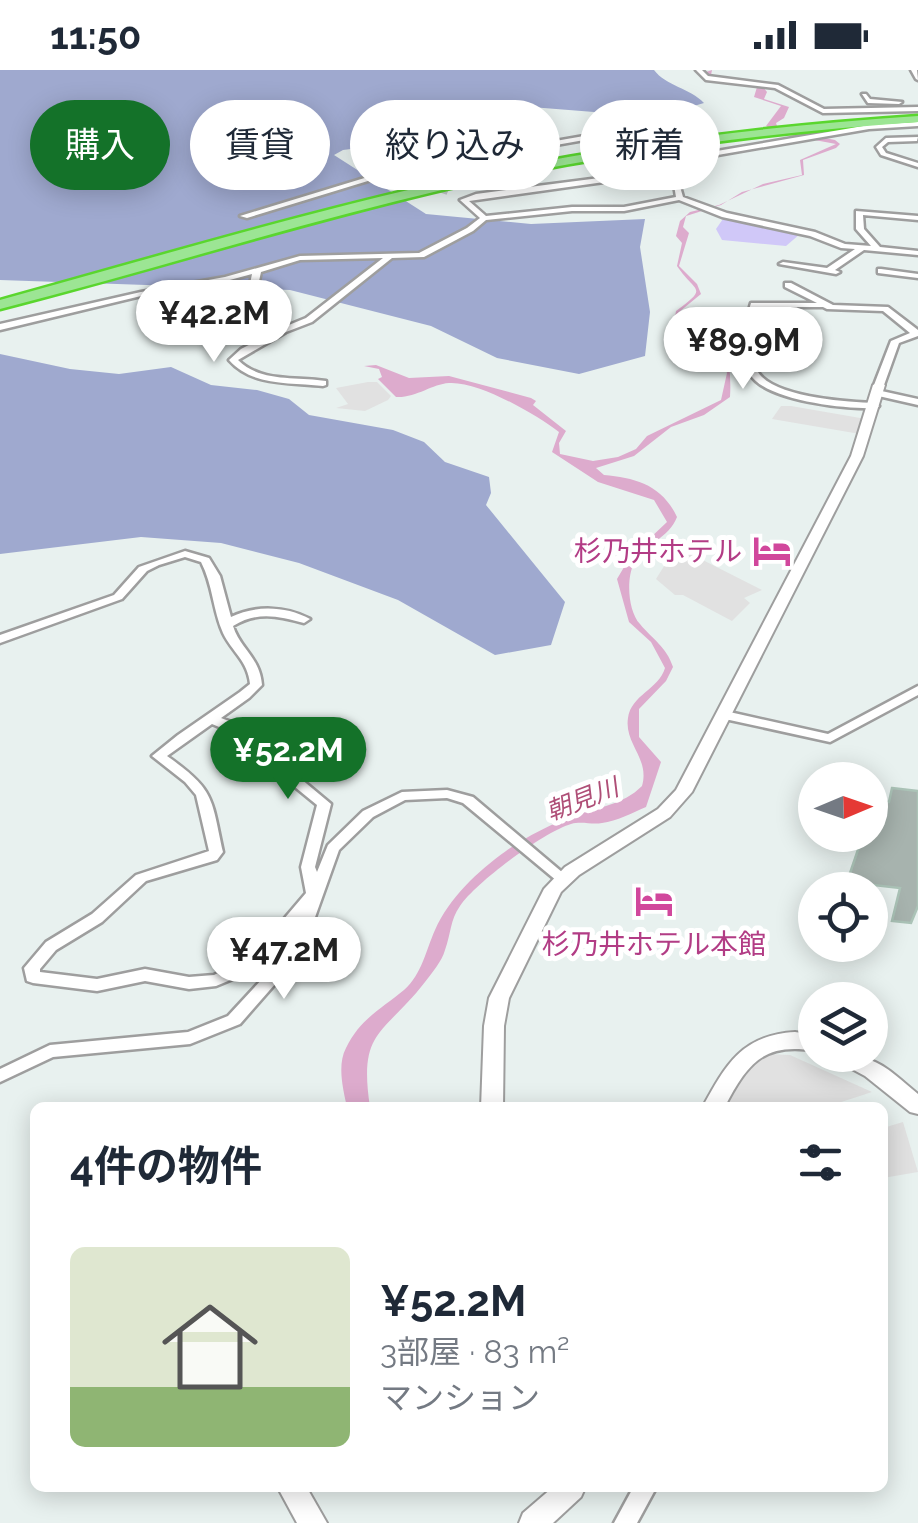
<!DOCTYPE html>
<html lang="ja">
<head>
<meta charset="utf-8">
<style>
	body { margin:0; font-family:Raleway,"Noto Sans JP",sans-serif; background:#f6f6f7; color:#1f2937; height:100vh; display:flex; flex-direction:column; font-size:38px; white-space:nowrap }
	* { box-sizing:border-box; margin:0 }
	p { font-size:32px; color:#747a83 }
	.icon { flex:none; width:55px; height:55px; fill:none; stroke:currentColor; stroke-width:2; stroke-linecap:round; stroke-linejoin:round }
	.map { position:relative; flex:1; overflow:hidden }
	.side { position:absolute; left:30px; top:1032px; width:858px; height:390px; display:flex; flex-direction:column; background:#fff; border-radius:15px; box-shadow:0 5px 25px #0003 }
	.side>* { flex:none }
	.banner { position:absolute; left:30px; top:30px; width:860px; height:90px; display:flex; gap:20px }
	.needle { width:65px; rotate:88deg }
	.fabs { position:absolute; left:798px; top:692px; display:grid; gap:20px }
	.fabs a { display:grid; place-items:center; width:90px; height:90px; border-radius:50%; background:#fff; box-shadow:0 5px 25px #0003; font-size:50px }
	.price { position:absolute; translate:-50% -85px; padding:0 22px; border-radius:35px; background:#fff; color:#222; font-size:32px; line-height:65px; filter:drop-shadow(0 2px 5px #0008) }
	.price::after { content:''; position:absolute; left:50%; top:60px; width:30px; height:22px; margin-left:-15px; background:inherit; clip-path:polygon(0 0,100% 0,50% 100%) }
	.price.active { background:#147229; color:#fff }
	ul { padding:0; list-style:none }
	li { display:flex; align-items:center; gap:30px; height:250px; padding:0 40px }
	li+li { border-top:2px solid #e0e1e3 }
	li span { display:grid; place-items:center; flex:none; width:280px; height:200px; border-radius:15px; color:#555 }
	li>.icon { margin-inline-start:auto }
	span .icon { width:120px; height:120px; fill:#fffc; stroke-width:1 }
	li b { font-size:42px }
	h2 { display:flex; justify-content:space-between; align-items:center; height:120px; padding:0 40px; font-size:42px }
	.tag { padding:0 35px; border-radius:45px; background:#fff; box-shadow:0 5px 25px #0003; font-size:35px; line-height:90px }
	.tag.active { background:#147229; color:#fff }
	.status { display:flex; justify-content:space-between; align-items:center; height:70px; padding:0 50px; background:#fff; direction:ltr }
	.status svg { height:28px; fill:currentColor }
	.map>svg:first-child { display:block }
	.forest { fill:#9fa9cf }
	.park { fill:#d0c8f8 }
	.parking { fill:#e1e1e1 }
	.water { fill:#ddabcd }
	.building { fill:#a7b3ae; stroke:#abc3b7; stroke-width:2.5 }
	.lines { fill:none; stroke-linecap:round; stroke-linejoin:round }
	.minor-tunnel { stroke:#c0c7c6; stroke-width:6; stroke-dasharray:6 4; stroke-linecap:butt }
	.minor-casing { stroke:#9e9e9e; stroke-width:5 }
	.tertiary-casing { stroke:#9e9e9e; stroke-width:4 }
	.motorway-casing { stroke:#5ad62e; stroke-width:5 }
	.minor { fill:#fff; fill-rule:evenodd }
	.tertiary { fill:#fff; fill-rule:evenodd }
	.motorway { fill:#9ce594; fill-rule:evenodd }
	.labels { text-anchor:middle; stroke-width:10; stroke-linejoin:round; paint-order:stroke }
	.far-water-label { font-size:25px; font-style:italic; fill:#af4f77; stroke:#fff }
	.hotel-label { font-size:28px; fill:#b23c85; stroke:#fff; text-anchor:end }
</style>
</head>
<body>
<div class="status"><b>11:50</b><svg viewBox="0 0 49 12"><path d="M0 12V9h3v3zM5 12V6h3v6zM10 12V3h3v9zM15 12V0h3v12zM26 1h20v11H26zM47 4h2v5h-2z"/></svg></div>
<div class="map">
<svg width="918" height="1453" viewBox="0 0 918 1453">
	<rect width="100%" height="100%" fill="#e8f1ef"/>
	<!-- forest -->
	<g class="forest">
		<path d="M 0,0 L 654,0 C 666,16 690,18 704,33 L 657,47 L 531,37 L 430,69 L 343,80 L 334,85 L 426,144 L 531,154 L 645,149 L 640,177 L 650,242 L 645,286 L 579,304 L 497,288 L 431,256 L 290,220 L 0,210 Z"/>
		<path d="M 0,284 L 70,299 L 119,304 L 171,297 L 211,315 L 257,320 L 289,329 L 309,345 L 393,360 L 424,372 L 445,392 L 489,407 L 491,423 L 486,435 L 565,532 L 551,575 L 495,585 L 398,530 L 299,493 L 221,473 L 141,467 L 0,484 Z"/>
	</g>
	<!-- park -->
	<path class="park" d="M 725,146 L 800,164 L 786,176 L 722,170 L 716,159 Z"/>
	<!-- parking -->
	<g class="parking">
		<path d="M 368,312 L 377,312 L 391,326 L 388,330 L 365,341 L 336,338 L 348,334 L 336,318 Z"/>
		<path d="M 781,336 L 791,336 L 866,349 L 860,364 L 772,349 Z"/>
		<path d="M 685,481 L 762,520 L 744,528 L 750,533 L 732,551 L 683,525 L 675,525 L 656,509 L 671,485 Z"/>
		<path d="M 768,984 L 790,985 L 872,1022 L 826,1037 L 721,1037 L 749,992 Z"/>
		<path d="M 903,1052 L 918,1102 L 883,1108 L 883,1058 Z"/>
	</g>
	<!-- water -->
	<path class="water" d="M 712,0 L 711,5 L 763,17 L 767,22 L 764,29 L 789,37 L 784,48 L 776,53 L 778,59 L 835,70 L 840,74 L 836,78 L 803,90 L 804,105 L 742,122 L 721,135 L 686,146 L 683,157 L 689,163 L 679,196 L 697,214 L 701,224 L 679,242 L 678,247 C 689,260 701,259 714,266 C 731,275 731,310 730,327 L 704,345 L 671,357 L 634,386 L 596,398 L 604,405 C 636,408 662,415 677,447 C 669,468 645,474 634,493 C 626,509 628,541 640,554 C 653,570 666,576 673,597 L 666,611 L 639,639 L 639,667 L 661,692 L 646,737 C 632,743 617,751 602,753 C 592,755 582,751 571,754 C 544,762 476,812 460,836 C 450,850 451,864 445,880 C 442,891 432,903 425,912 C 384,965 358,959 370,1037 L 347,1037 C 343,1019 337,995 346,978 C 360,949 381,939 404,920 C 422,904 426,880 435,860 C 449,828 478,801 506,781 C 526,767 551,754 573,746 C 598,737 623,735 642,716 C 650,688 624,674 628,648 C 631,625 659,619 665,598 L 651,572 L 629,552 L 617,509 L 630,487 L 667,452 L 654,430 L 598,412 L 552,382 L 559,362 C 535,344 479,311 449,313 C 432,314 416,328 396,327 L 378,309 L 382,307 L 379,299 L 364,296 L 376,295 L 409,308 L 449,306 L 531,328 L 536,331 L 533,335 L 566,361 L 559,373 L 560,384 L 593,391 L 618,387 L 636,379 L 647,366 L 721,330 L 727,303 L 718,272 L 683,256 L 675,247 L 676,241 C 709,216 696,224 677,196 L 682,173 L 676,166 L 680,151 L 690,142 L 719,135 L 763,114 L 802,105 L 800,90 L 836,74 L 777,63 L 766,56 L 781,36 L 754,27 L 757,17 L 719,11 L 706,2 Z"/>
	<!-- building -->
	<path class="building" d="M 892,718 L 918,721 L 918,836 L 911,853 L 892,851 L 900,818 L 847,812 L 863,765 L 870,765 L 874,731 L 889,732 Z"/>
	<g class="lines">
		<!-- minor-tunnel -->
		<g class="minor-tunnel">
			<path d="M 630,65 L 695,80"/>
			<path d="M 405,105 L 450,123"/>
		</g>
		<!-- minor casing -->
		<g class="minor-casing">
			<g id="minor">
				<path d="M 696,0 L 702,0 L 708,6 L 778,15 L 824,39 L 918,37 L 918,41 L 823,43 L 775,18 L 706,10 Z"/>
				<path d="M 911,0 L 917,0 L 918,10 L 916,9 Z"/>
				<path d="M 862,24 L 866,24 L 870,29 L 902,32 L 899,34 L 868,33 Z"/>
				<path d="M 918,52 L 918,56 L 869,59 L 706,87 L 661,103 L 679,113 L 683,127 L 727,143 L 815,162 L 845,174 L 871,176 L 856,159 L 856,141 L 918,146 L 918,150 L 863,145 L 864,159 L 880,177 L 918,181 L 918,185 L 864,180 L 835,200 L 840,202 L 836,204 L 779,194 L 783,192 L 827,198 L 855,179 L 841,178 L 810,166 L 722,147 L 679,130 L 624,141 L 572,141 L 486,150 L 473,161 L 424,187 L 392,188 L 312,252 L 286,262 L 238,290 C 261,313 297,306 326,311 L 326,315 L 323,316 C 290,312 253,317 229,290 L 241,279 L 278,260 L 273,256 L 225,246 L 248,224 L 252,204 L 226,211 L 141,226 L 0,260 L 0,254 L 141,222 L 225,207 L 300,186 L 419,183 L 467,158 L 480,148 L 460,130 L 476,124 L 654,101 L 705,83 L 869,55 ZM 654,105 L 674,115 L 676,127 L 624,137 L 572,137 L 486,146 L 469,131 ZM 383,188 L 306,248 L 284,257 L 276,251 L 235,245 L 256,225 L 261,202 L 300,190 Z"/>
				<path d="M 607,62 L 633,65 L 630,67 L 607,66 L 402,102 L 408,105 L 405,107 L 394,103 L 247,148 L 240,146 L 394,99 Z"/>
				<path d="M 918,67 L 917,71 L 888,72 L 882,77 L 886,83 L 918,93 L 918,97 L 881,85 L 876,77 L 886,68 Z"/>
				<path d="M 881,199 L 918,204 L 918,208 L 878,203 L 878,199 Z"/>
				<path d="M 785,213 L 791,213 L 833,235 L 888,237 L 918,260 L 918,266 L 899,273 L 884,315 L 879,318 L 874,315 L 891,271 L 910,263 L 883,241 L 827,239 L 823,237 L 758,237 C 754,256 750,281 757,300 C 769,327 847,332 874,333 L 879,336 L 877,338 C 849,340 765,331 750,304 C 740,285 745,253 751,233 L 817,233 L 785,217 Z"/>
				<path d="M 877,320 L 918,329 L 918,335 L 874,325 L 872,323 Z"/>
				<path d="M 185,481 L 209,488 L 220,506 L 231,547 C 255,535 286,536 310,549 L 304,553 C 278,546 257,541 233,556 C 240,579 260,587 262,615 L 249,628 L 221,648 L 234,653 L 331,734 L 315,797 L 317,802 L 328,775 L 363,741 L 402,722 L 447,720 L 473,727 L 569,808 L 567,811 L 557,811 L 463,733 L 447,728 L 405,730 L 373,747 L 339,780 L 314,850 L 290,897 L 240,954 L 190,974 L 53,987 L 0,1012 L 0,999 L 50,975 L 188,962 L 228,946 L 276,894 L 296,855 L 282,871 L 240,906 L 216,916 L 189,919 L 145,911 L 97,921 L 33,913 L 27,911 L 24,898 L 46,872 L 92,844 L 136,805 L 209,781 L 196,725 L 185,712 L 152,686 L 178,665 L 240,622 L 250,614 C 248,591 232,582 223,563 C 213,541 213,515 201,492 L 185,487 L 159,495 L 147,501 L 122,529 L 0,573 L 0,565 L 114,525 L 139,497 ZM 212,654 L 224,659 L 317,735 L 301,797 L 306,823 L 272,863 L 228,898 L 214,905 L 189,907 L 145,899 L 97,909 L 40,902 L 40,899 L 56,880 L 102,852 L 146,811 L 217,790 L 223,782 C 211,727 215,720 167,686 Z"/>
				<path d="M 918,616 L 918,625 L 830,672 L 725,649 L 719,645 L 725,641 L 828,664 Z"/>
				<path d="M 633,1418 L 656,1418 L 637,1453 L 614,1453 Z"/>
			</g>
		</g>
		<!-- tertiary casing -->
		<g class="tertiary-casing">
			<g id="tertiary">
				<path d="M 879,312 L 885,315 L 863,386 L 692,722 L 670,747 L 579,805 L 561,822 L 509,928 L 504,956 L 503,1038 L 481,1038 L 484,956 L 489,928 L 544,819 L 565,797 L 658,739 L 676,720 L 851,386 L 873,315 Z"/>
				<path d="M 795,962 L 815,965 L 815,981 C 763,972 747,994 724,1038 L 702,1038 C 726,994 742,965 795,962 Z"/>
				<path d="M 833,985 C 878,985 885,997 918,1024 L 918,1044 L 910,1042 L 865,1006 L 837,991 Z"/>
				<path d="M 278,1418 L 307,1418 L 327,1453 L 297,1453 Z"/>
				<path d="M 552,1418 L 585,1418 L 581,1427 L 553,1453 L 519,1453 L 523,1443 Z"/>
			</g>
		</g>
		<!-- motorway casing -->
		<g class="motorway-casing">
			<path id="motorway" d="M 918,46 L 918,52 C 759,63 601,84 446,119 C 296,154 149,201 0,239 L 0,230 C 170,183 340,132 513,97 C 647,71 782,55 918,46 Z"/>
		</g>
		<!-- minor -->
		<use href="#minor" class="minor"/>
		<!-- tertiary -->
		<use href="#tertiary" class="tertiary"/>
		<!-- motorway -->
		<use href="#motorway" class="motorway"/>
	</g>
	<!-- icons -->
	<defs>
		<g id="hotel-bare" transform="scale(3)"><path d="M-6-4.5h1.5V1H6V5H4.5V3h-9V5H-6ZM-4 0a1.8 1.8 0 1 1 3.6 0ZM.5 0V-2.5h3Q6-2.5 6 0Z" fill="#d1479c" stroke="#fff" stroke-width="2.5" paint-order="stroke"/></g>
	</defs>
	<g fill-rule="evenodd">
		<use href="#hotel-bare" x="772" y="481"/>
		<use href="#hotel-bare" x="654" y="831"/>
	</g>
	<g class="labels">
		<!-- far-water labels -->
		<g class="far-water-label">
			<text transform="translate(582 729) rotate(-21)" y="9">朝見川</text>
		</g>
		<!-- hotel labels -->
		<g class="hotel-label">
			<text x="742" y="491">杉乃井ホテル</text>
			<text x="654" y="884" text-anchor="middle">杉乃井ホテル本館</text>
		</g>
	</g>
</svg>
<div class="fabs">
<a><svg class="needle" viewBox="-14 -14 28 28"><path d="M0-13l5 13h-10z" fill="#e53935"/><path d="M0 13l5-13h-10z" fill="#747a83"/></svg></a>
<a><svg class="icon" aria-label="locate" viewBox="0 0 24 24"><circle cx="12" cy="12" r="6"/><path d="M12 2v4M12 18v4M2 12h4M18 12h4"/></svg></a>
<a><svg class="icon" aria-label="layers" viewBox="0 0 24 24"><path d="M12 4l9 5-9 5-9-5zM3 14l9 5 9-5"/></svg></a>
</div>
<b class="price" style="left:214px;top:295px">¥42.2M</b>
<b class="price" style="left:743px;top:322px">¥89.9M</b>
<b class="price active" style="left:288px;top:732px">¥52.2M</b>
<b class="price" style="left:284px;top:932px">¥47.2M</b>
<div class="banner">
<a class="tag active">購入</a>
<a class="tag">賃貸</a>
<a class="tag">絞り込み</a>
<a class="tag">新着</a>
</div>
<section class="side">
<h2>4件の物件<svg class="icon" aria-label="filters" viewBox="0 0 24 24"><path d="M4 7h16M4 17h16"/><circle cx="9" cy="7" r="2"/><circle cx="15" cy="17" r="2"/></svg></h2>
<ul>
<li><span style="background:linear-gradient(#dfe7d0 70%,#8fb573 0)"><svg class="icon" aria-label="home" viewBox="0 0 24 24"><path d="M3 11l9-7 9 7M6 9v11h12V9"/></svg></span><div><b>¥52.2M</b><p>3部屋 · 83 m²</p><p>マンション</p></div></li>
</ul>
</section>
</div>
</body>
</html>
